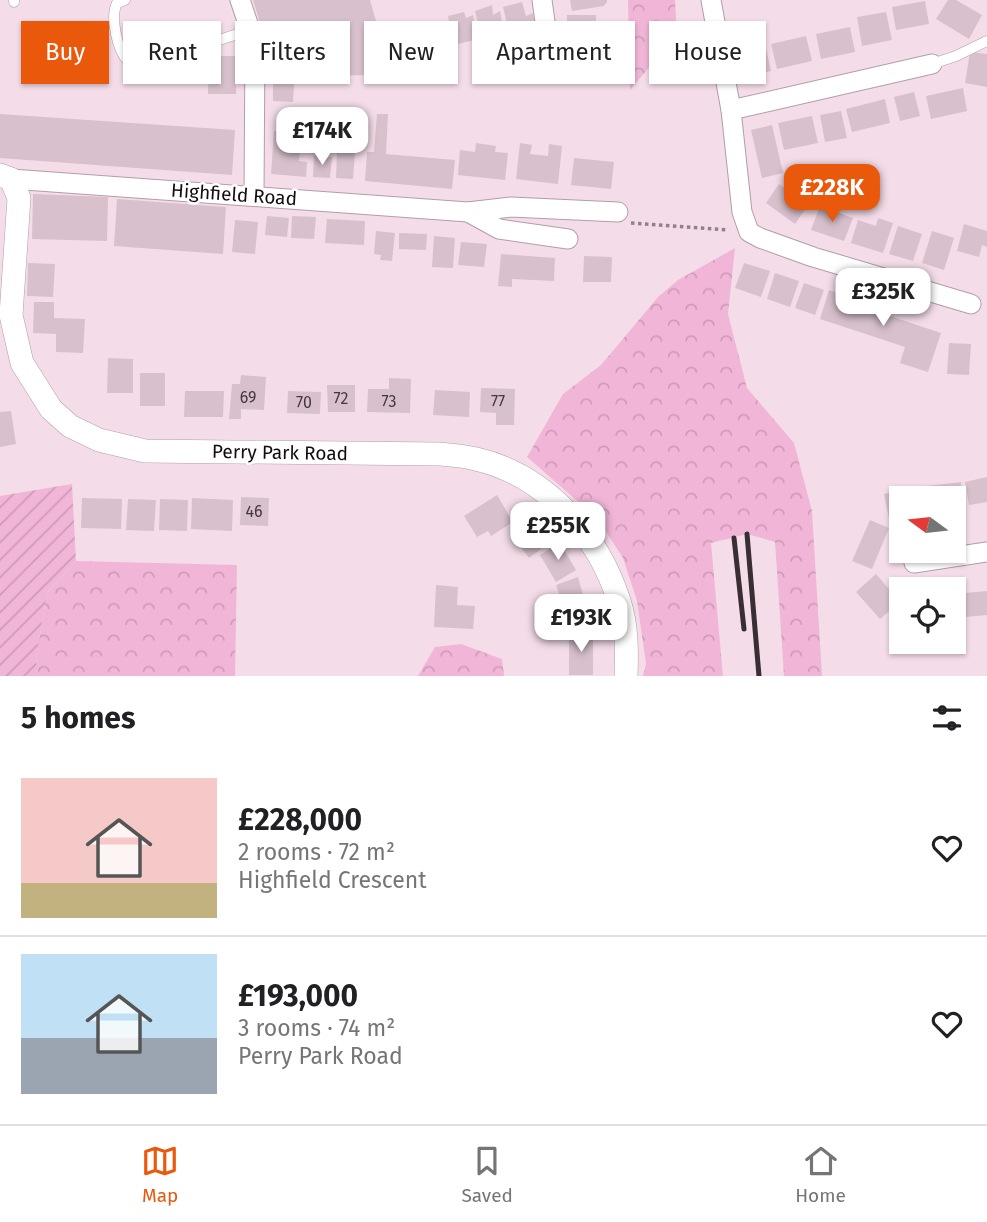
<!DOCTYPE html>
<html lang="en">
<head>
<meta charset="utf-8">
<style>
	body { margin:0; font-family:"Fira Sans",sans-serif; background:#f6f6f6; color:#202124; height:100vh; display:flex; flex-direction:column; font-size:26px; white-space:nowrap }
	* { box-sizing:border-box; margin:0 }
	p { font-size:23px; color:#757577 }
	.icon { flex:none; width:38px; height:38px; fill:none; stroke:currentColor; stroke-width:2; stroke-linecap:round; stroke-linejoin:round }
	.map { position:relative; height:676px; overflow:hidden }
	.panel { display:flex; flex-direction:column; background:#fff; flex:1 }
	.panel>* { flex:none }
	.guide { position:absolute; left:21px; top:21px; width:945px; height:63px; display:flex; gap:14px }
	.needle { width:46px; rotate:285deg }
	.controls { position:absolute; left:889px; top:486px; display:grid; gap:14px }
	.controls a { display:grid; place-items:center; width:77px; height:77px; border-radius:0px; background:#fff; box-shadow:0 2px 5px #0004; font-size:35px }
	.price { position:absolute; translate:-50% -60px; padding:0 16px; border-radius:14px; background:#fff; color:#222; font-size:23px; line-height:46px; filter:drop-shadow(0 2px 4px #0008) }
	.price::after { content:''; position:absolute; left:50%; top:42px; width:21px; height:16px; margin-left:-10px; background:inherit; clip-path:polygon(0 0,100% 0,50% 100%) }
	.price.on { background:#ea580c; color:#fff }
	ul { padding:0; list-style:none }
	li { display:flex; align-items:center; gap:21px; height:175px; padding:0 21px }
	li+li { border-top:2px solid #e0e0e0 }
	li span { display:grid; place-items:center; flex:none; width:196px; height:140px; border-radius:0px; color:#555 }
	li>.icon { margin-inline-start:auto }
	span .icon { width:84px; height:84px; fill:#fffc; stroke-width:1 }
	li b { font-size:30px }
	h2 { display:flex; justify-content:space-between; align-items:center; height:84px; padding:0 21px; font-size:30px }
	.tag { padding:0 24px; border-radius:0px; background:#fff; box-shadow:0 2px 5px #0004; font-size:24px; line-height:63px }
	.tag.on { background:#ea580c; color:#fff }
	.menu { display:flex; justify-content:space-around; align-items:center; height:98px; border-top:2px solid #e0e0e0; background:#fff; font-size:19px; color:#757577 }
	.menu a { display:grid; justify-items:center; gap:4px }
	.menu .on { color:#ea580c }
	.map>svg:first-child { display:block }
	.forest { fill:url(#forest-crowns) }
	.garden { fill:url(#garden-furrows) }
	.building { fill:#d8c1cd }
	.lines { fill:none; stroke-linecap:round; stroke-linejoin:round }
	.service-casing { stroke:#b29da8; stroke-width:11 }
	.minor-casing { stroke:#b29da8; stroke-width:21 }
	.tertiary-casing { stroke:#b29da8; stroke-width:24 }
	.path { stroke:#92818a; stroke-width:3.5; stroke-dasharray:3.5 3.5; stroke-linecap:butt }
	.service { stroke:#fff; stroke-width:10 }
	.minor { stroke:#fff; stroke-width:19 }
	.tertiary { stroke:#fff; stroke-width:23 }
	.rail { stroke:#382e34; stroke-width:5 }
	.labels { text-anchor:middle; stroke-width:5; stroke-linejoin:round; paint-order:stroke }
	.number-label { font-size:16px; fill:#44383f }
	.street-label { font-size:19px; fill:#130b10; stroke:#fff }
</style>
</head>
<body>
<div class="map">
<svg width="987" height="676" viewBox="0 0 987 676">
	<defs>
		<pattern id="forest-crowns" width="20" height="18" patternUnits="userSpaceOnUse" patternTransform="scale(1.75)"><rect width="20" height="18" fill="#f1b6d7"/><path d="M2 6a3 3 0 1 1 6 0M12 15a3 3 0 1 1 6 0" fill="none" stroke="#ce9bb8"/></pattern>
		<pattern id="garden-furrows" width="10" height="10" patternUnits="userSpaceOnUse" patternTransform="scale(1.75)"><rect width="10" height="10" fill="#f1b6d7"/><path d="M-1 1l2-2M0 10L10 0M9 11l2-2" fill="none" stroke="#ce9bb8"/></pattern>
	</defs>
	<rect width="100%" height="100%" fill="#f4dde9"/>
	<!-- forest -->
	<g class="forest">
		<path d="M 628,0 L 675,0 L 677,34 L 630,90 Z"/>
		<path d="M 735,248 L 728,314 L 747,388 L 794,443 L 812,511 L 822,676 L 784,676 L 775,542 L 747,534 L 711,543 L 723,676 L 643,676 L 646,664 L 637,601 L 623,558 L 598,519 L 527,457 L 563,394 L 601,365 L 658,297 L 678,280 Z"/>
		<path d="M 76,561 L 237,565 L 235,676 L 38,676 L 36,658 L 47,593 Z"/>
		<path d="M 461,644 L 502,659 L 504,676 L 418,676 L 435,647 Z"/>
	</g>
	<!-- garden -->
	<path class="garden" d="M 72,484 L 76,561 L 47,593 L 36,658 L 38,676 L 0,676 L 0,496 Z"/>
	<!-- building -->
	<g class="building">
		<path d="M 253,0 L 370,0 L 386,56 L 391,56 L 392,75 L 270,76 L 270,56 Z"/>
		<path d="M 570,0 L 607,0 L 607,2 L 604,6 L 572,11 Z"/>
		<path d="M 948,0 L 956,0 L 982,15 L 969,39 L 936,19 Z"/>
		<path d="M 925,1 L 929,24 L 896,30 L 892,7 Z"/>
		<path d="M 522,2 L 526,16 L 533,13 L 537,32 L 521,35 L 523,44 L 512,45 L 503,7 Z"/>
		<path d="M 492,5 L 493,15 L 500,11 L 504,33 L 493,37 L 496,45 L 484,49 L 475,11 Z"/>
		<path d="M 464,12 L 466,18 L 473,15 L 478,39 L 454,45 L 448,16 Z"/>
		<path d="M 886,12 L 892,40 L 862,46 L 857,17 Z"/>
		<path d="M 567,15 L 596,15 L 596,28 L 602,28 L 605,31 L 605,36 L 602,41 L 567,40 Z"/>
		<path d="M 850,27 L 855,52 L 821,59 L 816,34 Z"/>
		<path d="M 763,35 L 771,71 L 745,77 L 737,41 Z"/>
		<path d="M 806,36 L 812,61 L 777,69 L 771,44 Z"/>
		<path d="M 570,44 L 597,45 L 596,57 L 604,58 L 606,67 L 603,71 L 568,69 Z"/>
		<path d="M 970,52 L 987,54 L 987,87 L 965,83 Z"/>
		<path d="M 209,56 L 237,56 L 236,94 L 208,94 Z"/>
		<path d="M 273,83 L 294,84 L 293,102 L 273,101 Z"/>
		<path d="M 963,88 L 967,111 L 931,119 L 926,96 Z"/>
		<path d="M 914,92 L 920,116 L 900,121 L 894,97 Z"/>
		<path d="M 885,99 L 890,123 L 852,132 L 846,109 Z"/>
		<path d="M 325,109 L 337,110 L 334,147 L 322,146 Z"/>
		<path d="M 841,111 L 847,138 L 825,142 L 820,115 Z"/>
		<path d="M 0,114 L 235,130 L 232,175 L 0,158 Z"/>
		<path d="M 377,114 L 388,114 L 386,154 L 455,160 L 452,189 L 365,181 L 367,152 L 374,152 Z"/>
		<path d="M 812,116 L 818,143 L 784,150 L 778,123 Z"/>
		<path d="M 772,125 L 783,173 L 762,178 L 751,130 Z"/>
		<path d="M 274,131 L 292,132 L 291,141 L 301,142 L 299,161 L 307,162 L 306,177 L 271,174 Z"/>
		<path d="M 476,143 L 496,146 L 495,152 L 508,153 L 505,180 L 458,175 L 460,150 L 475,152 Z"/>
		<path d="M 520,143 L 532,145 L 530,154 L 548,156 L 549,144 L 562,146 L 558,184 L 516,179 Z"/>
		<path d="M 337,152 L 355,153 L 353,179 L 336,178 Z"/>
		<path d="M 314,156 L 332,157 L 330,178 L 313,177 Z"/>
		<path d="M 574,158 L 614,162 L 611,189 L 571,185 Z"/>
		<path d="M 779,184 L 808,205 L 795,224 L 766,203 Z"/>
		<path d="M 33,194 L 108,197 L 107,241 L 32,239 Z"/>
		<path d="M 117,199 L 226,207 L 223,254 L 114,246 Z"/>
		<path d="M 820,206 L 853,218 L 844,241 L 811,230 Z"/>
		<path d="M 267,216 L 289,218 L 287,237 L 265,235 Z"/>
		<path d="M 292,216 L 316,217 L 314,239 L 291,238 Z"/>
		<path d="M 878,218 L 893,223 L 883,253 L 851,243 L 858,220 L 876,226 Z"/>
		<path d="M 327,219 L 365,221 L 364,245 L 325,243 Z"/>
		<path d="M 235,220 L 258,222 L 255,254 L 232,252 Z"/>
		<path d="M 964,224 L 987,231 L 987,247 L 982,245 L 979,257 L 957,251 Z"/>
		<path d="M 898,226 L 922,234 L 913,261 L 889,254 Z"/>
		<path d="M 376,231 L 395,233 L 392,261 L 380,260 L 381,255 L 374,254 Z"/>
		<path d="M 932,231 L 954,238 L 944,270 L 922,263 Z"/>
		<path d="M 399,233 L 427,234 L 426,250 L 399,249 Z"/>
		<path d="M 434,236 L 455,238 L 453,268 L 432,267 Z"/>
		<path d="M 461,242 L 487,244 L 484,267 L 458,265 Z"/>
		<path d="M 501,254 L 555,258 L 554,281 L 512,279 L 512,287 L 498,286 Z"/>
		<path d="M 584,256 L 612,257 L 611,282 L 583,282 Z"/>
		<path d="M 28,263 L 55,264 L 53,297 L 27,296 Z"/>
		<path d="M 744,263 L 770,271 L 761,297 L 735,288 Z"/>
		<path d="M 775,273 L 799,281 L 790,307 L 767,299 Z"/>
		<path d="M 804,283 L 824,290 L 815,315 L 795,308 Z"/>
		<path d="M 829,290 L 886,309 L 884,314 L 941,333 L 928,372 L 900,363 L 905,347 L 820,319 Z"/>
		<path d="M 34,302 L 54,302 L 54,318 L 85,319 L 83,353 L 56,352 L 56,334 L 33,333 Z"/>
		<path d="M 949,343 L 971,344 L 969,375 L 947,374 Z"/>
		<path d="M 108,358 L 133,359 L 133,393 L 107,393 Z"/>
		<rect x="140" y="373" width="25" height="33"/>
		<path d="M 241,375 L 266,377 L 264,410 L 241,409 L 241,419 L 229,419 L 232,384 L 240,384 Z"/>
		<path d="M 389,378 L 411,379 L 410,413 L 367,412 L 368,389 L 389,389 Z"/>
		<path d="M 327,385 L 355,385 L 355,412 L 328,412 Z"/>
		<path d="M 481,388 L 515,389 L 514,425 L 496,425 L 496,413 L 480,412 Z"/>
		<path d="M 435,390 L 470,392 L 469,417 L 433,415 Z"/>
		<path d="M 185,391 L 224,391 L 223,417 L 184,417 Z"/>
		<path d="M 288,391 L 321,392 L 320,414 L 287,413 Z"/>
		<path d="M 11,411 L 16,444 L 0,447 L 0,412 Z"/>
		<path d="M 987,477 L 987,502 L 969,505 L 965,482 Z"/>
		<path d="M 961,482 L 964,506 L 954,507 L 954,499 L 929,499 L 927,486 Z"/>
		<path d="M 919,487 L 922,499 L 901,499 L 901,516 L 889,519 L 884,494 Z"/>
		<path d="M 497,495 L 513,522 L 491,536 L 488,531 L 477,537 L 464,516 Z"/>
		<path d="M 241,497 L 269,498 L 268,526 L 240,525 Z"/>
		<path d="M 82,498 L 122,499 L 121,529 L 81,528 Z"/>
		<path d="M 192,498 L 233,500 L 232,531 L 191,529 Z"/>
		<path d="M 128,499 L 156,500 L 154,531 L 126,530 Z"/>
		<path d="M 160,499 L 188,500 L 187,531 L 159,530 Z"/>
		<path d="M 870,520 L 889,528 L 872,569 L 852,561 Z"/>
		<path d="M 530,524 L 546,545 L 529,558 L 513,537 Z"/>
		<path d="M 560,543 L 576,570 L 556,582 L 540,555 Z"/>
		<path d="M 876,574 L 900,602 L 880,619 L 856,592 Z"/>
		<path d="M 578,577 L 591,624 L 567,629 L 567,624 L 557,626 L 553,623 L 550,616 L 553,607 L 563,606 L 556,585 Z"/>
		<path d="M 436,585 L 458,587 L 457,605 L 475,606 L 473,629 L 434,627 Z"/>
		<path d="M 987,591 L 987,615 L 954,618 L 954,594 Z"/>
		<rect x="569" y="633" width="24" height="42"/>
	</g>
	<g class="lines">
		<!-- service casing -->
		<g class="service-casing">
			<g id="service">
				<path d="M 14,0 L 14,2"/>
				<path d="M 125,0 L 117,3 C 110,17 117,50 128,61 L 146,61 L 212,52 L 216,41 L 250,30"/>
				<path d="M 932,64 L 956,56 L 987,41"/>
			</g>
		</g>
		<!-- minor casing -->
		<g class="minor-casing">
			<g id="minor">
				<path d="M 240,0 L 255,44 L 254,195"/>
				<path d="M 542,0 L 551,65"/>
				<path d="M 711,0 L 731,110 L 742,212 L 749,232 L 760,238 L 813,257 L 971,304"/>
				<path d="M 731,110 L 932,64"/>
				<path d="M 11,179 L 468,212 L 511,207 L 618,212"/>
				<path d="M 468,212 L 499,229 L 568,239"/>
				<path d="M 914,563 L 987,552"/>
			</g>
		</g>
		<!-- tertiary casing -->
		<g class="tertiary-casing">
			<path id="tertiary" d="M 0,175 L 11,179 L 19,198 L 11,315 L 22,363 L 51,409 L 70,426 L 99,440 L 145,451 L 439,454 C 451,455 464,456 476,459 C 546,475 598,535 619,601 C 627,625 627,651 626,676"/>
		</g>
		<!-- path -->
		<path class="path" d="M 631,223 L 728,230"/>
		<!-- service -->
		<use href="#service" class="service"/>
		<!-- minor -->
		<use href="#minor" class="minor"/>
		<!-- tertiary -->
		<use href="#tertiary" class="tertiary"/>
		<!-- rail -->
		<g class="rail">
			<path d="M 747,534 L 759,676"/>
			<path d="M 734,538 L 744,629"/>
		</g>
	</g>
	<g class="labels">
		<!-- number labels -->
		<g class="number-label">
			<text x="248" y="403">69</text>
			<text x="341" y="404">72</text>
			<text x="389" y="407">73</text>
			<text x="498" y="407">77</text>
			<text x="304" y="408">70</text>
			<text x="254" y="517">46</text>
		</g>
		<!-- street labels -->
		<g class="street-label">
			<text transform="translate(234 194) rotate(4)" y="7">Highfield Road</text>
			<text transform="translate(280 452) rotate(1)" y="7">Perry Park Road</text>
		</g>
	</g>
</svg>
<div class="controls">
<a><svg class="needle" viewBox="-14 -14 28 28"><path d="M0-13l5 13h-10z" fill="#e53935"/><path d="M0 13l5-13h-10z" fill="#757577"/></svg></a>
<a><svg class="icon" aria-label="locate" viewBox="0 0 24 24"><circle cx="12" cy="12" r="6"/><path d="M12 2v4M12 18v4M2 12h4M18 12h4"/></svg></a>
</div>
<b class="price" style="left:322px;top:167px">£174K</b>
<b class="price on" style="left:832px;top:224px">£228K</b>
<b class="price" style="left:883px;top:328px">£325K</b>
<b class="price" style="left:558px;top:562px">£255K</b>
<b class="price" style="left:581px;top:654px">£193K</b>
<div class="guide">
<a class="tag on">Buy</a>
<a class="tag">Rent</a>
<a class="tag">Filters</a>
<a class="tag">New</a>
<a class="tag">Apartment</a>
<a class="tag">House</a>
</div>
</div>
<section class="panel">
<h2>5 homes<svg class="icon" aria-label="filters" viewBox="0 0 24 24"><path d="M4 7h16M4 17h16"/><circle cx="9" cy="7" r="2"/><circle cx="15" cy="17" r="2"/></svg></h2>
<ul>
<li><span style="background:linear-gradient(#f6c9c9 75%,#c2b280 0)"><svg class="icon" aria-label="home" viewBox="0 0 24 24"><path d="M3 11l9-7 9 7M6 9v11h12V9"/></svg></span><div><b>£228,000</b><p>2 rooms · 72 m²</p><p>Highfield Crescent</p></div><svg class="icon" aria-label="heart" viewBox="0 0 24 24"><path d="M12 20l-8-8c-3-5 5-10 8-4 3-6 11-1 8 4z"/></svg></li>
<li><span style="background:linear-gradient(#bfe0f5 60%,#9aa5b1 0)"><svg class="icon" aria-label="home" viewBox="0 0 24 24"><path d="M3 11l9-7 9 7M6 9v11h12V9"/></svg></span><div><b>£193,000</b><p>3 rooms · 74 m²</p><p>Perry Park Road</p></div><svg class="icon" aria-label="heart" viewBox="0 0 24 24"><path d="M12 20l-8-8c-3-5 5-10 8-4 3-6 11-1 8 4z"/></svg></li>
</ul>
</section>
<nav class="menu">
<a class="on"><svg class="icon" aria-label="map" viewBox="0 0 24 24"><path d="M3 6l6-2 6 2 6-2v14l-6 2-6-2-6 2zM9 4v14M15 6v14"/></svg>Map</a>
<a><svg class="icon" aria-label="saved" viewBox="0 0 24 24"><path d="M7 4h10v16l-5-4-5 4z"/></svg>Saved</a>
<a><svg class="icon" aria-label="home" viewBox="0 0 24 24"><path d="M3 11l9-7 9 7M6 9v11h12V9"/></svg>Home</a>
</nav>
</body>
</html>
